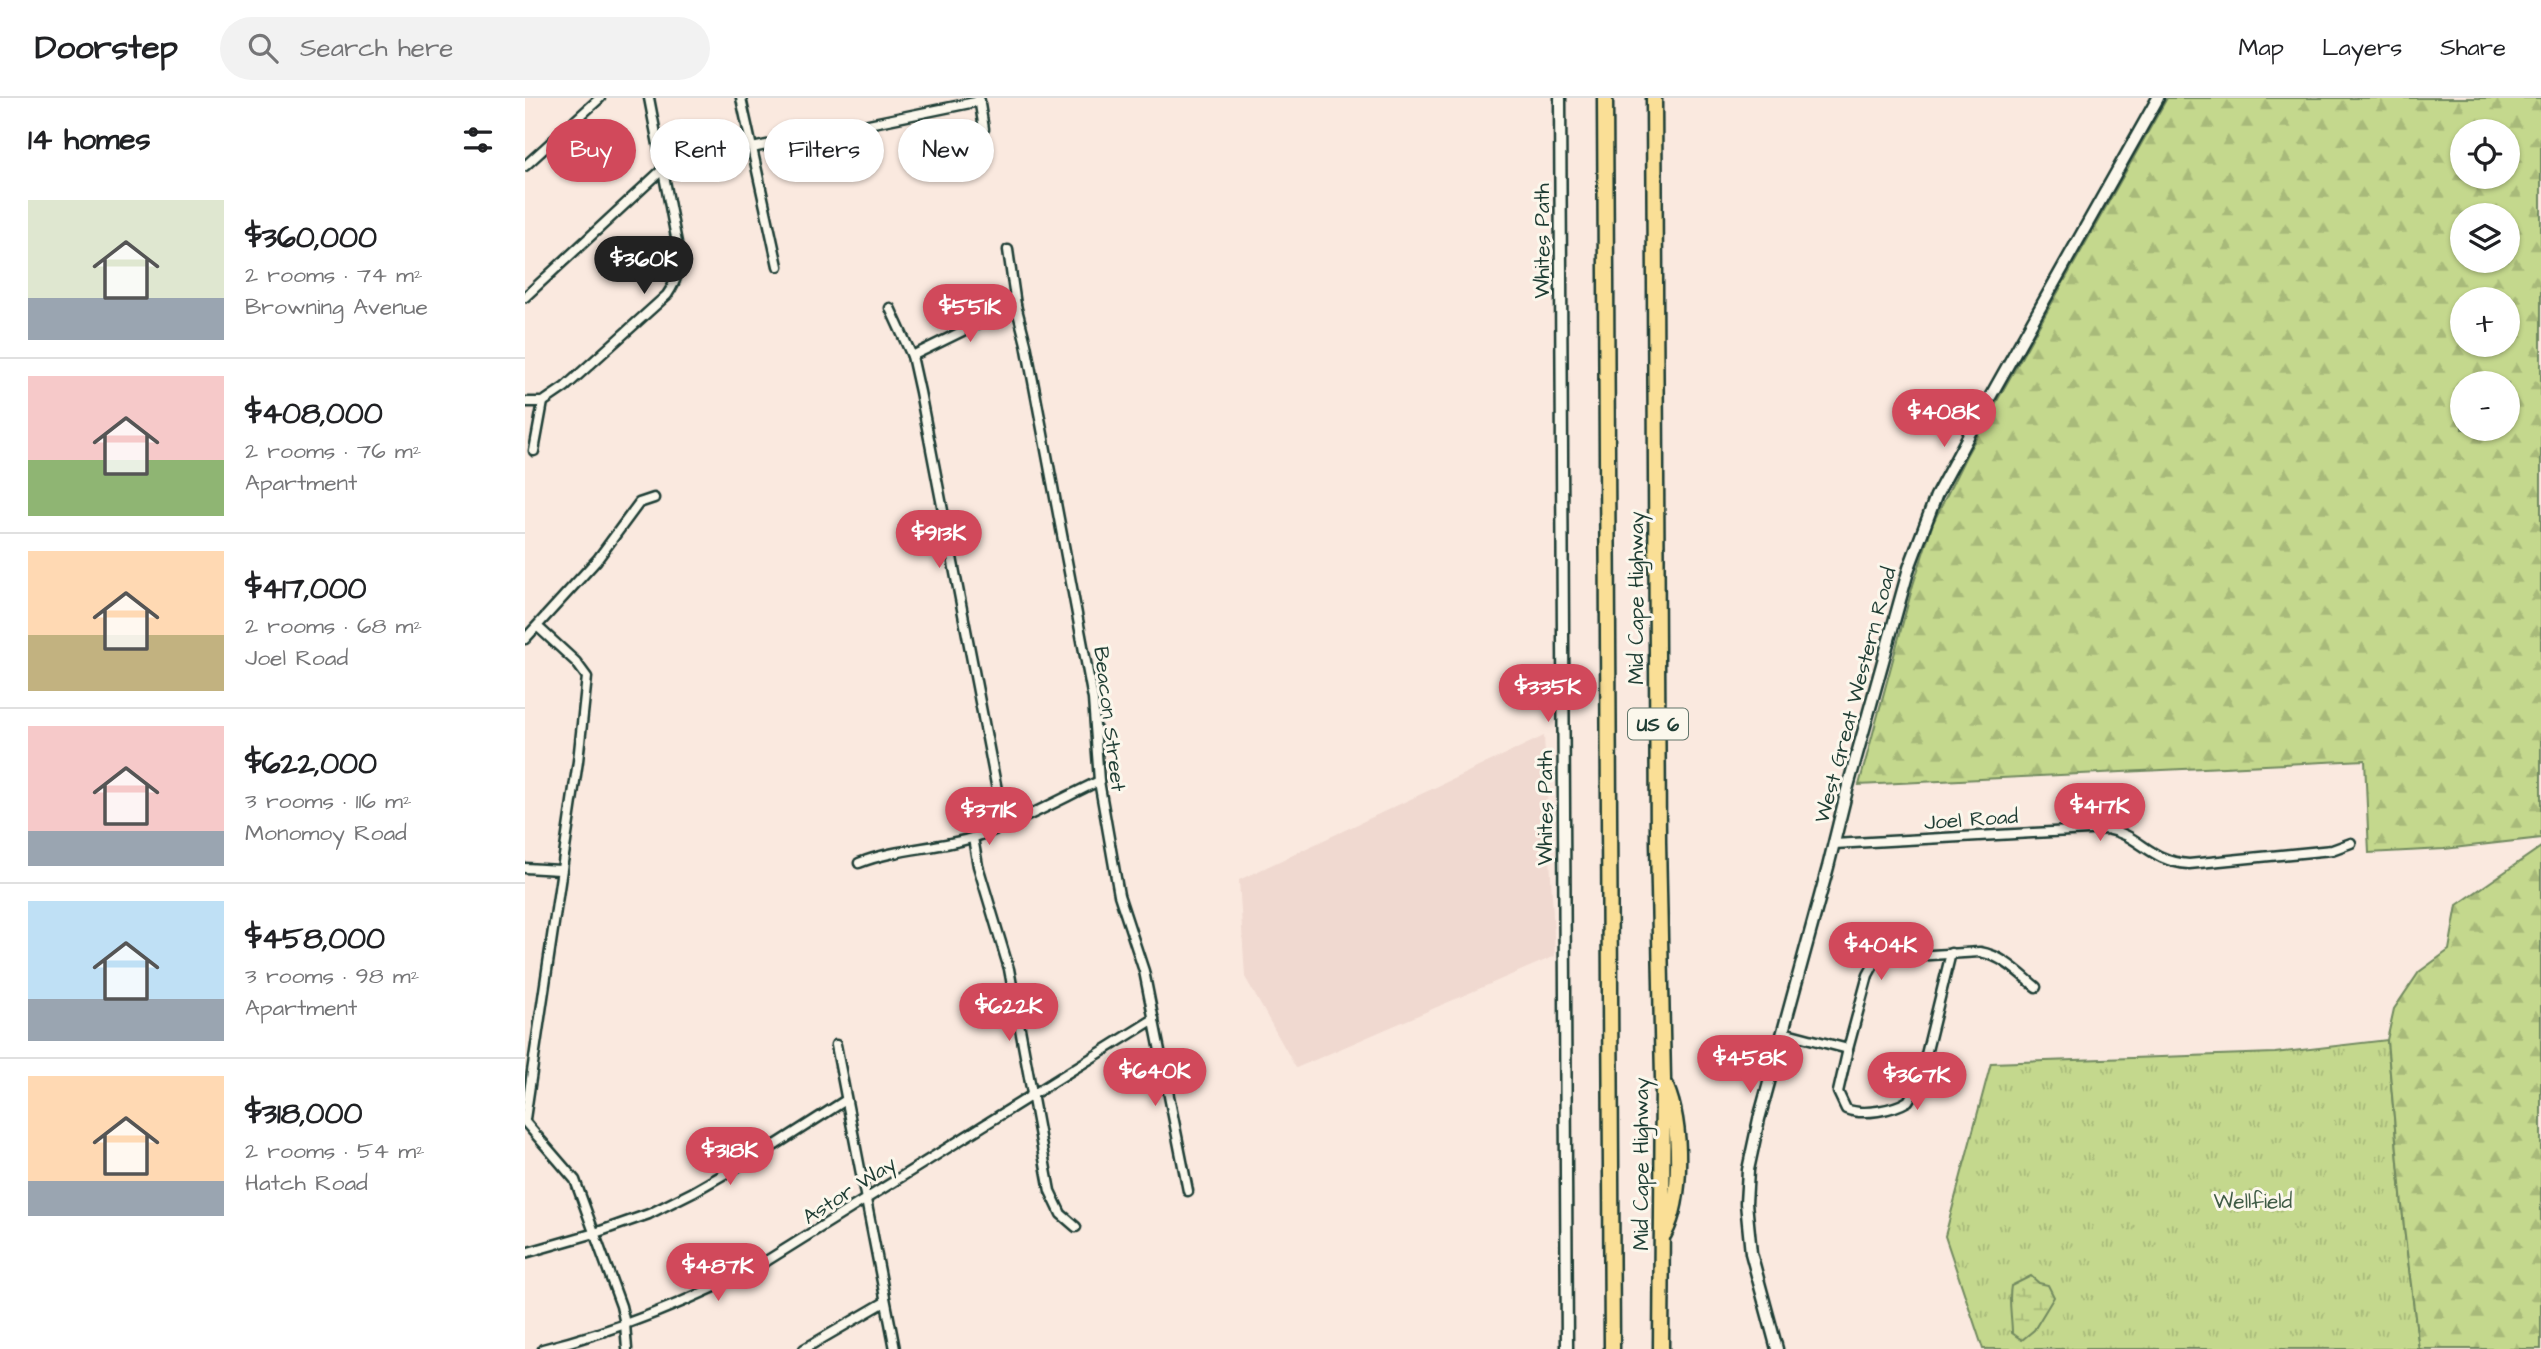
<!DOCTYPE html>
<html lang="en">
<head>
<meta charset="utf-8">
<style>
	body { margin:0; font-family:"Architects Daughter",sans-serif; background:#f2f2f2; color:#202124; height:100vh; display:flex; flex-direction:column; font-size:26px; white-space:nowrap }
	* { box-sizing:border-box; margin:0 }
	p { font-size:23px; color:#757577 }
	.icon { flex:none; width:38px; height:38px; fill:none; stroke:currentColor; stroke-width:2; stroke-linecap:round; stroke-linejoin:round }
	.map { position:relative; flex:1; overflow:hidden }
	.panel { display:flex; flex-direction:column; background:#fff; width:525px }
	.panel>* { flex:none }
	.top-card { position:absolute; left:21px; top:21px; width:665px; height:63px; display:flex; gap:14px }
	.tools { position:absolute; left:1925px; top:21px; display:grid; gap:14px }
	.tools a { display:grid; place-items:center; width:70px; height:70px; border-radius:50%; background:#fff; box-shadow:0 2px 5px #0004; font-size:35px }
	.price { position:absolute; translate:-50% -60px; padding:0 16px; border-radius:24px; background:#d1495b; color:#fff; font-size:23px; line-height:46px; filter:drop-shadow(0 2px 4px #0008) }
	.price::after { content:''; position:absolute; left:50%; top:42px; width:21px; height:16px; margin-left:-10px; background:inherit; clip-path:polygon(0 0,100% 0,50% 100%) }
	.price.selected { background:#222; color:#fff }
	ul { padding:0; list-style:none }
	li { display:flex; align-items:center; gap:21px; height:175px; padding:0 28px }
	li+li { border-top:2px solid #e0e0e0 }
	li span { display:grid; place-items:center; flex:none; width:196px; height:140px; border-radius:0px; color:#555 }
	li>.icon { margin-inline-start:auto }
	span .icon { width:84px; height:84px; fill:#fffc; stroke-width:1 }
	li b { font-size:30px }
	h2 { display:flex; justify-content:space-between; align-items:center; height:84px; padding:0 28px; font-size:30px }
	.chip { padding:0 24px; border-radius:32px; background:#fff; box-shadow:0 2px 5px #0004; font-size:24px; line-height:63px }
	.chip.selected { background:#d1495b; color:#fff }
	header { display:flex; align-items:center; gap:42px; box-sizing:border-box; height:98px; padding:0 35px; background:#fff; border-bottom:2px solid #e0e0e0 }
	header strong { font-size:33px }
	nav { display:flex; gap:38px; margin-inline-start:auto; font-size:24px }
	.search { width:490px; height:63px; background:#f2f2f2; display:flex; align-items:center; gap:18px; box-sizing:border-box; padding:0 24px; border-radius:38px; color:#757577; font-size:26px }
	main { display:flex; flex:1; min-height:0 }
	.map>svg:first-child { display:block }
	.built { fill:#f0d9d0 }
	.grass { fill:url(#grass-tufts); stroke:#728a60; stroke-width:2 }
	.forest { fill:url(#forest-firs); stroke:#728a60; stroke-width:2; fill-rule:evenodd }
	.wetland { fill:url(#wetland-marsh); stroke:#728a60; stroke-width:2 }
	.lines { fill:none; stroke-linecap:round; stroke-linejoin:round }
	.minor-casing { stroke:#1f3d34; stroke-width:13 }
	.tertiary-casing { stroke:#1f3d34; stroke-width:15 }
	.motorway-casing { stroke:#1f3d34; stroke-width:19 }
	.minor { stroke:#fbf7ec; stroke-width:8 }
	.tertiary { stroke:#fbf7ec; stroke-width:10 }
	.motorway { stroke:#fadf96; stroke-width:14 }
	.labels { text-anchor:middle; stroke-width:6; stroke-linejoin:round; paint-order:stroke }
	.shield { fill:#fbf7ec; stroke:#61756b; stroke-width:2 }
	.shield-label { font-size:19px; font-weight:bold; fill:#1f3d34 }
	.street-label { font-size:21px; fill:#1f3d34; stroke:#fbf7ec }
	.park-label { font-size:21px; fill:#405c46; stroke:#fbf7ec }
</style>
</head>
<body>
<header>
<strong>Doorstep</strong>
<div class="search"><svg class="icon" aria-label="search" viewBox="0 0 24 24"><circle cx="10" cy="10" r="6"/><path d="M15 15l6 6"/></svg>Search here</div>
<nav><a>Map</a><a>Layers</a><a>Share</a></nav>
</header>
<main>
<section class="panel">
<h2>14 homes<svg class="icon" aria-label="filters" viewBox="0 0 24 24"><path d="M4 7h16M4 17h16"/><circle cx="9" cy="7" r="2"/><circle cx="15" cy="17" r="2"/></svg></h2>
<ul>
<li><span style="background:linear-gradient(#dfe7d0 70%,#9aa5b1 0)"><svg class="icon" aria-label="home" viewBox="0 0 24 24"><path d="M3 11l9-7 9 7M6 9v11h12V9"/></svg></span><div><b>$360,000</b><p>2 rooms · 74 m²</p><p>Browning Avenue</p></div></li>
<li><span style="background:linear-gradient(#f6c9c9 60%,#8fb573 0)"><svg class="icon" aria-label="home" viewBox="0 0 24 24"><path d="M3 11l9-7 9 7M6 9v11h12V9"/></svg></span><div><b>$408,000</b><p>2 rooms · 76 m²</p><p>Apartment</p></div></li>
<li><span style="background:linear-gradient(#ffd9b3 60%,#c2b280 0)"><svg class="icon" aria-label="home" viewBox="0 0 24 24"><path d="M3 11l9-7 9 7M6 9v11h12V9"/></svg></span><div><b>$417,000</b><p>2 rooms · 68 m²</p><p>Joel Road</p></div></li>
<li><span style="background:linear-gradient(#f6c9c9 75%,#9aa5b1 0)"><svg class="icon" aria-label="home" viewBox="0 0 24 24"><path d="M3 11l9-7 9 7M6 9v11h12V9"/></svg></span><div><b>$622,000</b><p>3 rooms · 116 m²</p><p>Monomoy Road</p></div></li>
<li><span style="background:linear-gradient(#bfe0f5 70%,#9aa5b1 0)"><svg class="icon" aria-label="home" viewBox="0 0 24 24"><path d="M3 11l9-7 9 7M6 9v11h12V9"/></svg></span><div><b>$458,000</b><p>3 rooms · 98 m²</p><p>Apartment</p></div></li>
<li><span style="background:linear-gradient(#ffd9b3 75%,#9aa5b1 0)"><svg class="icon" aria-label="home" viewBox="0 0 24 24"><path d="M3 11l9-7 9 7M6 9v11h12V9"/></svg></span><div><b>$318,000</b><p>2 rooms · 54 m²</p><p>Hatch Road</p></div></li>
</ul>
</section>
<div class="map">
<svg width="2016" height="1251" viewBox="0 0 2016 1251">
	<defs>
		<pattern id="grass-tufts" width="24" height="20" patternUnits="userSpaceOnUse" patternTransform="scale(1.75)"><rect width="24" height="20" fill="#c4d88d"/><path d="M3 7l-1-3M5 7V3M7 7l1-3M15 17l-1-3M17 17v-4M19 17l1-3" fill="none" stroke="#a8ba7a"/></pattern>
		<pattern id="forest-firs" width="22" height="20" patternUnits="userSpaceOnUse" patternTransform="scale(1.75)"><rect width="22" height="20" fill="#c4d88d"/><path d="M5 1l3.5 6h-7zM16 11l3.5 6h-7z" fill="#a8ba7a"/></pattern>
		<pattern id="wetland-marsh" width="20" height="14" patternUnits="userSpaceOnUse" patternTransform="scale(1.75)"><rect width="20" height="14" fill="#c4d88d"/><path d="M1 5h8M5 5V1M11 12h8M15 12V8" fill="none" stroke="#a8ba7a"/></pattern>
	</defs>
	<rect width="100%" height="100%" fill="#fae9df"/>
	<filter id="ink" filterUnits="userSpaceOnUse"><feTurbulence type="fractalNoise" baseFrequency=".0143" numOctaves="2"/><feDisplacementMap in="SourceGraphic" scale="14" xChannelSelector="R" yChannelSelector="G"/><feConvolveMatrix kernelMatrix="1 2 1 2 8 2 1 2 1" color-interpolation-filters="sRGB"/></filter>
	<g filter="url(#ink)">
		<!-- built -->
		<path class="built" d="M 1019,638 L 1030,858 L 771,970 L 720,879 L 714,782 Z"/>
		<!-- grass -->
		<path class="grass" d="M 1862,942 L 1879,1130 L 1894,1251 L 1458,1251 L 1420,1138 L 1466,965 L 1750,955 Z"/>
		<!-- forest -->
		<g class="forest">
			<path d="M 1642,0 L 2016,0 L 2016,740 L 1919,751 L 1844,755 L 1840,662 L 1334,687 L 1388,487 L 1408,425 L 1441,358 ZM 1937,33 L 1983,33 L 1983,79 L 1937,79 ZM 1937,117 L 1983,117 L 1983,163 L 1937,163 ZM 1937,201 L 1983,201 L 1983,247 L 1937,247 ZM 1937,285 L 1983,285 L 1983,331 L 1937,331 Z"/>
			<path d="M 2016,749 L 2016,1251 L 1894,1251 L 1879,1130 L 1862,942 L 1869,911 L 1894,874 L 1924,852 L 1932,807 Z"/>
		</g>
		<!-- wetland -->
		<path class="wetland" d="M 1506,1178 L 1514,1185 L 1523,1187 L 1529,1199 L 1509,1232 L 1497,1242 L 1487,1235 C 1487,1220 1483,1202 1486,1188 Z"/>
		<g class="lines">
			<!-- minor casing -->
			<g class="minor-casing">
				<g id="minor">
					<path d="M 216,0 L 253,168"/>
					<path d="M 454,0 L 459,31"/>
					<path d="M 227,50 L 455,3"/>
					<path d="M 0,68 L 75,0"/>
					<path d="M 483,152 L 491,207 L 501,246 L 568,601 L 574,683 L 594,797 L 619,873 L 663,1093"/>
					<path d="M 0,199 L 138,71"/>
					<path d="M 365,210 L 387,258 L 395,294 L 479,728"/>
					<path d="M 387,258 L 491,207"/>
					<path d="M 0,304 L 18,304"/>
					<path d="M 9,353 L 18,304 L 40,289 L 142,197 C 153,181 155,170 153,150 L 124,0"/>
					<path d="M 0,541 L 72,462 L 114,405 L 129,400"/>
					<path d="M 448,740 L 453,768 L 484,871 L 525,1093 L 536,1116 L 551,1129"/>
					<path d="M 1309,746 L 1582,731 C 1616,737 1623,763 1664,766 L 1807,752 L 1826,745"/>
					<path d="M 334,765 C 372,750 412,751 450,739 C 493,725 534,702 574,683"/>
					<path d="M 0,770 L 35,772"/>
					<path d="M 1258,934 L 1323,951 L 1343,877 L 1349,866 L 1357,860 L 1455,854 C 1478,858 1493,874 1511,889"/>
					<path d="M 311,947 L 370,1251"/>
					<path d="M 1323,951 L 1313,994 L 1321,1011 C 1338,1018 1368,1012 1383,1003 L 1394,985 L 1426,855"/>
					<path d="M 0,1021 L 53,663 L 62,579 L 51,564 L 13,529"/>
					<path d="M 0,1024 L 50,1082 L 96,1208 L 100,1226 L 102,1251"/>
					<path d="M 0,1155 L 70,1135 L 124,1116 L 168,1094 L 252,1046 L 321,1002"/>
					<path d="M 18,1251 C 97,1231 171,1201 243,1162 L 629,921"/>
					<path d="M 279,1251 L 360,1204"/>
				</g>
			</g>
			<!-- tertiary casing -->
			<g class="tertiary-casing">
				<g id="tertiary">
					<path d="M 1035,0 L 1042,1251"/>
					<path d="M 1252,1251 L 1226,1155 L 1221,1105 L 1223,1072 L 1234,1021 L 1303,769 L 1322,692 L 1384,470 L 1411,398 L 1446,333 L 1633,0"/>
				</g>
			</g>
			<!-- motorway casing -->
			<g class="motorway-casing">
				<g id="motorway">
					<path d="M 1080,0 L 1087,1251"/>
					<path d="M 1129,0 L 1133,744 L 1138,981 L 1136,1251"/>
					<path d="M 1139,1136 C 1158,1101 1157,1026 1141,989"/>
				</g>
			</g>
			<!-- minor -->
			<use href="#minor" class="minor"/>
			<!-- tertiary -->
			<use href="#tertiary" class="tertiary"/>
			<!-- motorway -->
			<use href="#motorway" class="motorway"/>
		</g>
	</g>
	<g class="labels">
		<!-- shield labels -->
		<rect class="shield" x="1103" y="610.5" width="60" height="31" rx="5"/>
		<g class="shield-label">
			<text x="1133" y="633">US 6</text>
		</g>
		<!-- street labels -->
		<g class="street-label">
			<text transform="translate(1017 143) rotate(-90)" y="7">Whites Path</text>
			<text transform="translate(1111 500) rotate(-90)" y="7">Mid Cape Highway</text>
			<text transform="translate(1330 597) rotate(-75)" y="7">West Great Western Road</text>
			<text transform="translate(585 621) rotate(83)" y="7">Beacon Street</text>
			<text transform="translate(1020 710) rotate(-90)" y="7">Whites Path</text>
			<text transform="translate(1446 721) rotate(-4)" y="7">Joel Road</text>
			<text transform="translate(1116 1066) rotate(-90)" y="7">Mid Cape Highway</text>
			<text transform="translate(324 1092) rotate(-33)" y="7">Astor Way</text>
		</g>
		<!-- park labels -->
		<g class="park-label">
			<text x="1728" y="1110">Wellfield</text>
		</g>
	</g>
</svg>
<div class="tools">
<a><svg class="icon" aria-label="locate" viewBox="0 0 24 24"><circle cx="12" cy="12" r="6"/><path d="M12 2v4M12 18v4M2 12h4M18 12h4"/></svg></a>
<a><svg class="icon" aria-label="layers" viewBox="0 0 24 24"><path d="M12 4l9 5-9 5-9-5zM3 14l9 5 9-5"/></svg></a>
<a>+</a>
<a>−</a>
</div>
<b class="price selected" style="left:119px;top:198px">$360K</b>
<b class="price" style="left:445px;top:246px">$551K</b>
<b class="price" style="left:1419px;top:351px">$408K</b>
<b class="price" style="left:414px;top:472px">$913K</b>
<b class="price" style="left:1023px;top:626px">$335K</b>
<b class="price" style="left:1575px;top:745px">$417K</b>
<b class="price" style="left:464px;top:749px">$371K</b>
<b class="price" style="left:1356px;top:884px">$404K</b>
<b class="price" style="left:484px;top:945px">$622K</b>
<b class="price" style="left:1225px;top:997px">$458K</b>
<b class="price" style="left:630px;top:1010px">$640K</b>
<b class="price" style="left:1392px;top:1014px">$367K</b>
<b class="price" style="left:205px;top:1089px">$318K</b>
<b class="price" style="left:193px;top:1205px">$487K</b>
<div class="top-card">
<a class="chip selected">Buy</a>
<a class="chip">Rent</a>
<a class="chip">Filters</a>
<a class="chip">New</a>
</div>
</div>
</main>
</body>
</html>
